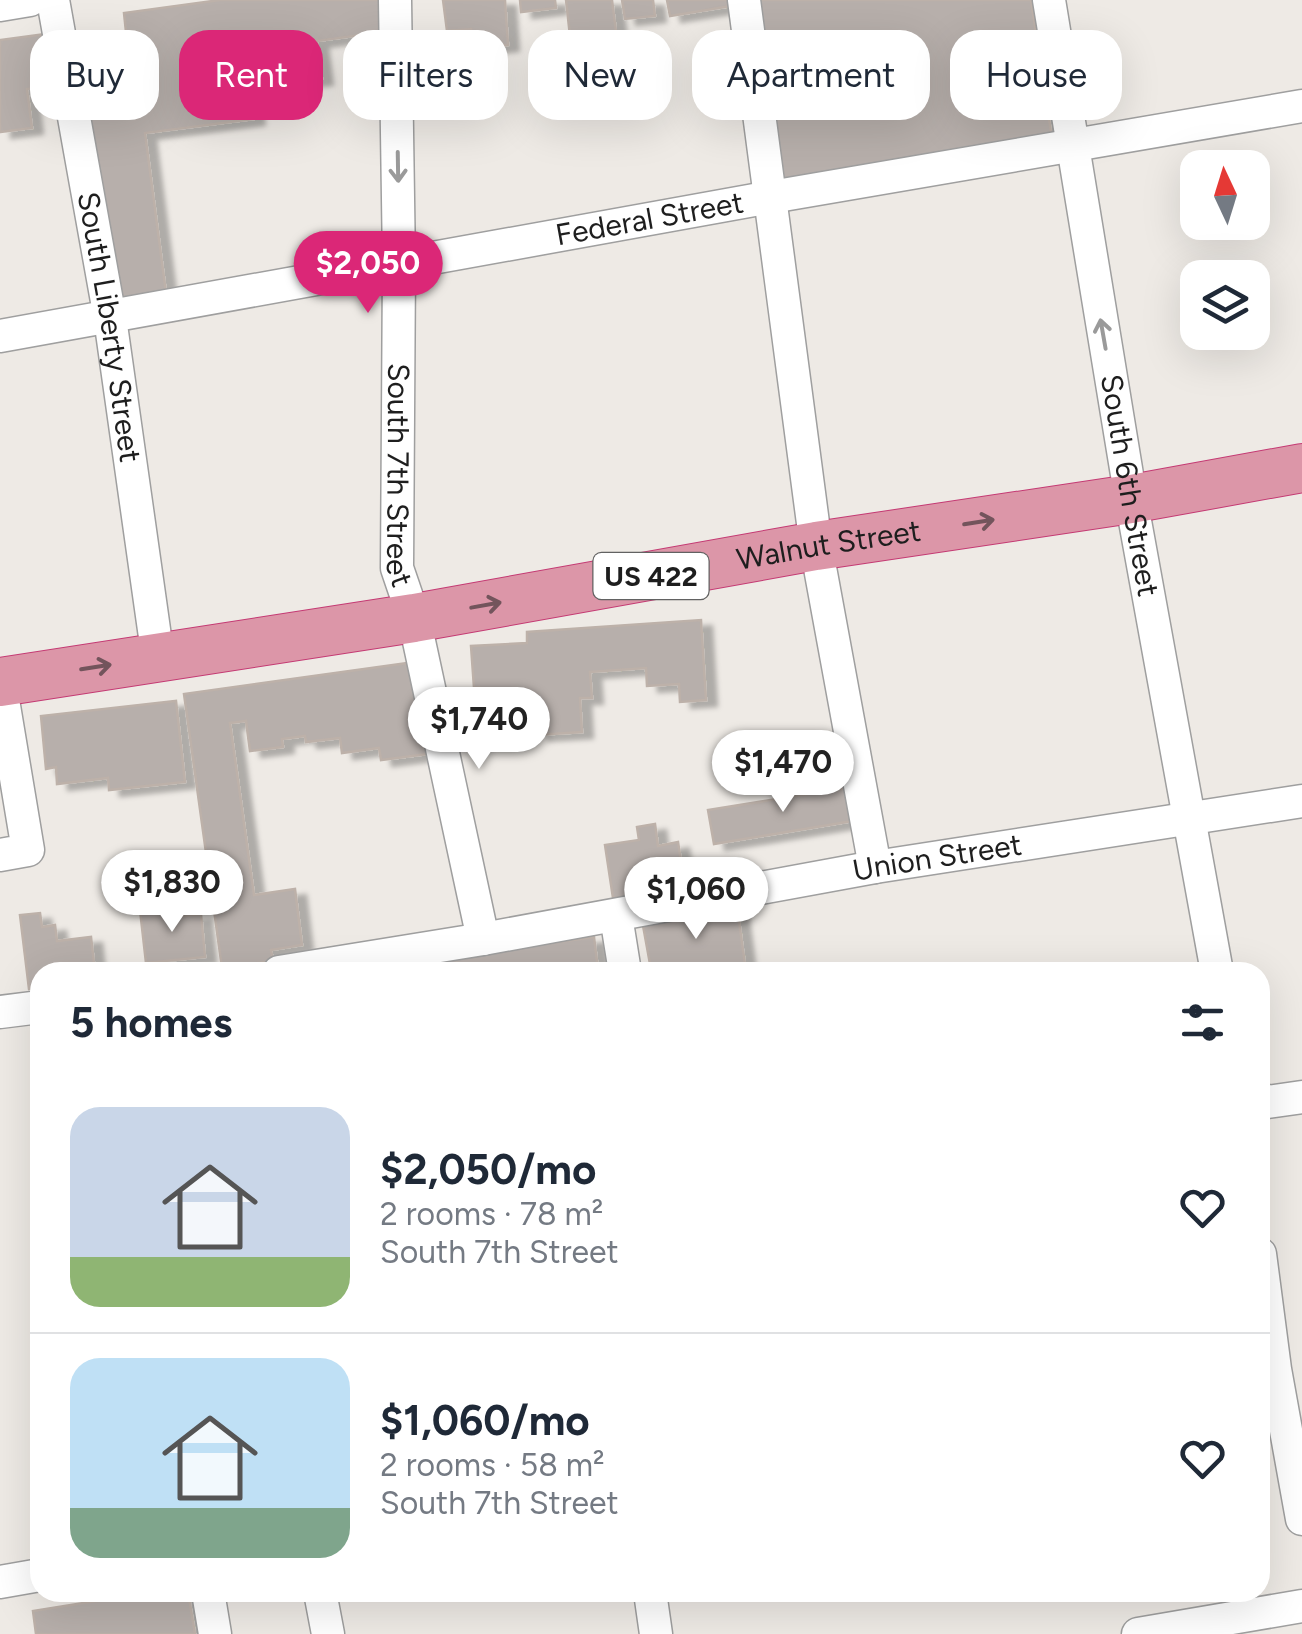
<!DOCTYPE html>
<html lang="en">
<head>
<meta charset="utf-8">
<style>
	body { margin:0; font-family:Figtree,sans-serif; background:#f2f2f3; color:#1f2937; height:100vh; display:flex; flex-direction:column; font-size:38px; white-space:nowrap }
	* { box-sizing:border-box; margin:0 }
	p { font-size:32px; color:#747a83 }
	.icon { flex:none; width:55px; height:55px; fill:none; stroke:currentColor; stroke-width:2; stroke-linecap:round; stroke-linejoin:round }
	.map { position:relative; flex:1; overflow:hidden }
	.side { position:absolute; left:30px; top:962px; width:1240px; height:640px; display:flex; flex-direction:column; background:#fff; border-radius:30px; box-shadow:0 10px 40px #0002 }
	.side>* { flex:none }
	.banner { position:absolute; left:30px; top:30px; width:1242px; height:90px; display:flex; gap:20px }
	.needle { width:65px; rotate:356deg }
	.fabs { position:absolute; left:1180px; top:150px; display:grid; gap:20px }
	.fabs a { display:grid; place-items:center; width:90px; height:90px; border-radius:20px; background:#fff; box-shadow:0 10px 40px #0002; font-size:50px }
	.price { position:absolute; translate:-50% -85px; padding:0 22px; border-radius:35px; background:#fff; color:#222; font-size:32px; line-height:65px; filter:drop-shadow(0 2px 5px #0008) }
	.price::after { content:''; position:absolute; left:50%; top:60px; width:30px; height:22px; margin-left:-15px; background:inherit; clip-path:polygon(0 0,100% 0,50% 100%) }
	.price.current { background:#db2777; color:#fff }
	ul { padding:0; list-style:none }
	li { display:flex; align-items:center; gap:30px; height:250px; padding:0 40px }
	li+li { border-top:2px solid #e0e1e3 }
	li span { display:grid; place-items:center; flex:none; width:280px; height:200px; border-radius:30px; color:#555 }
	li>.icon { margin-inline-start:auto }
	span .icon { width:120px; height:120px; fill:#fffc; stroke-width:1 }
	li b { font-size:42px }
	h2 { display:flex; justify-content:space-between; align-items:center; height:120px; padding:0 40px; font-size:42px }
	.pill { padding:0 35px; border-radius:30px; background:#fff; box-shadow:0 10px 40px #0002; font-size:35px; line-height:90px }
	.pill.current { background:#db2777; color:#fff }
	.map>svg:first-child { display:block }
	.building { fill:#b7afab; stroke:#bdb1a9; stroke-width:2.5; filter:url(#shadow) }
	.lines { fill:none; stroke-linecap:round; stroke-linejoin:round }
	.minor-casing { stroke:#9f9f9f; stroke-width:35 }
	.highway-casing { stroke:#c43a73; stroke-width:50 }
	.minor { stroke:#fff; stroke-width:32 }
	.highway { stroke:#dc96a8; stroke-width:48 }
	.oneway { stroke:#9a9a9a }
	.oneway2 { stroke:#73545c }
	.labels { text-anchor:middle; stroke-width:8; stroke-linejoin:round; paint-order:stroke }
	.shield { fill:#fff; stroke:#626262; stroke-width:2.5 }
	.shield-label { font-size:28px; font-weight:bold; fill:#1e1e1e }
	.street-label { font-size:30px; fill:#1e1e1e; stroke:#fff }
</style>
</head>
<body>
<div class="map">
<svg width="1302" height="1634" viewBox="0 0 1302 1634">
	<defs>
		<filter id="shadow"><feDropShadow dx="11" dy="6" stdDeviation="2.5" flood-color="#0004"/></filter>
	</defs>
	<rect width="100%" height="100%" fill="#eeeae5"/>
	<!-- building -->
	<g class="building">
		<path d="M 220,0 L 386,0 L 390,31 L 317,41 L 322,79 L 302,81 L 303,85 L 262,91 L 259,63 L 246,65 L 254,119 L 145,133 L 166,293 L 111,300 L 76,39 L 126,32 L 124,13 Z"/>
		<path d="M 443,0 L 505,0 L 508,45 L 474,49 L 471,29 L 447,31 Z"/>
		<path d="M 520,0 L 555,0 L 556,8 L 521,12 Z"/>
		<path d="M 566,0 L 612,0 L 617,40 L 571,45 Z"/>
		<path d="M 622,0 L 653,0 L 655,16 L 625,19 Z"/>
		<path d="M 667,0 L 730,0 L 731,6 L 670,16 Z"/>
		<path d="M 750,0 L 1031,0 L 1052,139 L 777,180 Z"/>
		<path d="M 46,34 L 52,86 L 27,89 L 32,128 L 0,132 L 0,40 Z"/>
		<path d="M 701,620 L 706,700 L 680,702 L 679,684 L 647,686 L 646,668 L 590,672 L 592,698 L 580,698 L 582,732 L 537,735 L 535,713 L 481,716 L 479,687 L 474,688 L 471,646 L 527,643 L 527,632 Z"/>
		<path d="M 415,662 L 428,754 L 381,760 L 379,748 L 342,753 L 340,738 L 306,742 L 305,736 L 282,739 L 283,747 L 250,751 L 246,721 L 230,723 L 254,895 L 295,889 L 302,945 L 271,950 L 273,961 L 222,968 L 184,694 Z"/>
		<path d="M 176,701 L 185,782 L 109,790 L 108,778 L 57,784 L 56,767 L 46,769 L 41,716 Z"/>
		<path d="M 853,787 L 859,820 L 714,844 L 708,810 Z"/>
		<path d="M 655,824 L 658,846 L 678,842 L 685,887 L 613,898 L 605,845 L 639,840 L 637,827 Z"/>
		<path d="M 182,905 L 183,916 L 201,914 L 205,957 L 146,963 L 140,910 Z"/>
		<path d="M 737,906 L 746,972 L 647,972 L 646,964 L 650,964 L 642,920 Z"/>
		<path d="M 40,913 L 42,927 L 55,925 L 57,941 L 91,937 L 95,972 L 40,972 L 40,987 L 29,989 L 20,915 Z"/>
		<path d="M 594,937 L 598,970 L 603,969 L 603,972 L 346,972 Z"/>
		<path d="M 152,1592 L 188,1592 L 195,1634 L 36,1634 L 33,1611 Z"/>
	</g>
	<g class="lines">
		<!-- minor casing -->
		<g class="minor-casing">
			<g id="minor">
				<path id="s1" d="M 53,0 L 110,318 L 158,658"/>
				<path id="s2" d="M 395,0 L 399,264 L 397,568 L 414,618 L 483,939"/>
				<path d="M 744,0 L 816,546 L 875,867"/>
				<path id="s3" d="M 1049,0 L 1131,499 L 1217,972"/>
				<path d="M 0,5 L 30,0"/>
				<path id="s4" d="M 0,336 L 771,197 L 1302,106"/>
				<path d="M 0,855 L 28,850 L 0,682"/>
				<path d="M 616,916 L 625,972"/>
				<path id="s5" d="M 279,972 L 483,939 L 875,867 L 1302,801"/>
				<path d="M 0,1012 L 40,1007"/>
				<path d="M 1260,1103 L 1302,1097"/>
				<path d="M 1260,1254 L 1275,1369 L 1302,1519"/>
				<path d="M 0,1582 L 40,1575"/>
				<path d="M 208,1592 L 215,1634"/>
				<path d="M 320,1592 L 328,1634"/>
				<path d="M 650,1592 L 656,1634"/>
				<path d="M 1138,1634 L 1302,1606"/>
			</g>
		</g>
		<!-- highway casing -->
		<g class="highway-casing">
			<g id="highway">
				<path id="s6" d="M 0,682 L 414,618 L 816,546 L 1131,499 L 1302,468"/>
			</g>
		</g>
		<!-- minor -->
		<use href="#minor" class="minor"/>
		<!-- highway -->
		<use href="#highway" class="highway"/>
	</g>
	<!-- one-way arrows -->
	<defs><path id="oneway-shaft" d="M-6 0H5M1.5-3L5.5 0L1.5 3" fill="none" stroke-width="1.6" stroke-linecap="round" stroke-linejoin="round" transform="scale(2.5)"/></defs>
	<g class="oneway">
		<use href="#oneway-shaft" transform="translate(398 167) rotate(89)"/>
		<use href="#oneway-shaft" transform="translate(1103 334) rotate(-100)"/>
	</g>
	<g class="oneway2">
		<use href="#oneway-shaft" transform="translate(979 522) rotate(-9)"/>
		<use href="#oneway-shaft" transform="translate(486 605) rotate(-10)"/>
		<use href="#oneway-shaft" transform="translate(96 667) rotate(-9)"/>
	</g>
	<g class="labels">
		<!-- shield labels -->
		<rect class="shield" x="593.5" y="553" width="115" height="46" rx="8"/>
		<g class="shield-label">
			<text x="651" y="586">US 422</text>
		</g>
		<!-- street labels -->
		<g class="street-label">
			<text dy="10" stroke="none"><textPath href="#s4" startOffset="660">Federal Street</textPath></text>
			<text dy="10" stroke="none"><textPath href="#s1" startOffset="332">South Liberty Street</textPath></text>
			<text dy="10" stroke="none"><textPath href="#s2" startOffset="475">South 7th Street</textPath></text>
			<text dy="10" stroke="none"><textPath href="#s3" startOffset="492">South 6th Street</textPath></text>
			<text dy="10" stroke="none"><textPath href="#s6" startOffset="840">Walnut Street</textPath></text>
			<text dy="10" stroke="none"><textPath href="#s5" startOffset="668">Union Street</textPath></text>
		</g>
	</g>
</svg>
<div class="fabs">
<a><svg class="needle" viewBox="-14 -14 28 28"><path d="M0-13l5 13h-10z" fill="#e53935"/><path d="M0 13l5-13h-10z" fill="#747a83"/></svg></a>
<a><svg class="icon" aria-label="layers" viewBox="0 0 24 24"><path d="M12 4l9 5-9 5-9-5zM3 14l9 5 9-5"/></svg></a>
</div>
<b class="price current" style="left:368px;top:316px">$2,050</b>
<b class="price" style="left:479px;top:772px">$1,740</b>
<b class="price" style="left:783px;top:815px">$1,470</b>
<b class="price" style="left:172px;top:935px">$1,830</b>
<b class="price" style="left:696px;top:942px">$1,060</b>
<div class="banner">
<a class="pill">Buy</a>
<a class="pill current">Rent</a>
<a class="pill">Filters</a>
<a class="pill">New</a>
<a class="pill">Apartment</a>
<a class="pill">House</a>
</div>
<section class="side">
<h2>5 homes<svg class="icon" aria-label="filters" viewBox="0 0 24 24"><path d="M4 7h16M4 17h16"/><circle cx="9" cy="7" r="2"/><circle cx="15" cy="17" r="2"/></svg></h2>
<ul>
<li><span style="background:linear-gradient(#c9d6e8 75%,#8fb573 0)"><svg class="icon" aria-label="home" viewBox="0 0 24 24"><path d="M3 11l9-7 9 7M6 9v11h12V9"/></svg></span><div><b>$2,050/mo</b><p>2 rooms · 78 m²</p><p>South 7th Street</p></div><svg class="icon" aria-label="heart" viewBox="0 0 24 24"><path d="M12 20l-8-8c-3-5 5-10 8-4 3-6 11-1 8 4z"/></svg></li>
<li><span style="background:linear-gradient(#bfe0f5 75%,#7fa58c 0)"><svg class="icon" aria-label="home" viewBox="0 0 24 24"><path d="M3 11l9-7 9 7M6 9v11h12V9"/></svg></span><div><b>$1,060/mo</b><p>2 rooms · 58 m²</p><p>South 7th Street</p></div><svg class="icon" aria-label="heart" viewBox="0 0 24 24"><path d="M12 20l-8-8c-3-5 5-10 8-4 3-6 11-1 8 4z"/></svg></li>
</ul>
</section>
</div>
</body>
</html>
